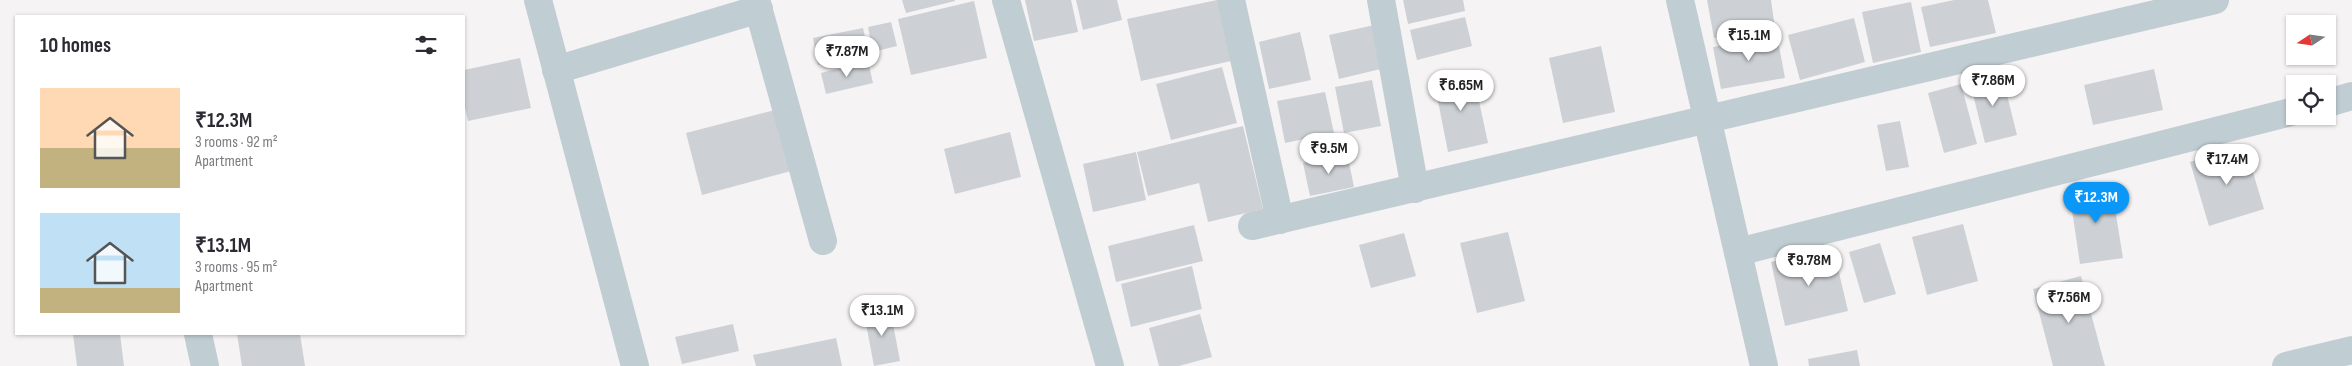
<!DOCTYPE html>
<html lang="en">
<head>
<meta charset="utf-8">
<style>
	body { margin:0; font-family:"Sofia Sans Condensed",sans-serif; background:#f7f7f7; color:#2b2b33; height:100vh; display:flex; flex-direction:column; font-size:19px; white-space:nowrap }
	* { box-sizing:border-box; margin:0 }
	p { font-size:16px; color:#7c7c81 }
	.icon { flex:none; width:28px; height:28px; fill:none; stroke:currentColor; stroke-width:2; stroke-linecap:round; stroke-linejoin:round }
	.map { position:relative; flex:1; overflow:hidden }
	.side { position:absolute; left:15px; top:15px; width:450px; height:320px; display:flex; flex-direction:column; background:#fff; border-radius:0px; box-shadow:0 1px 4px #0004 }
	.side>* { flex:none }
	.needle { width:32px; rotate:257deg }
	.fabs { position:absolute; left:2286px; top:15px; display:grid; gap:10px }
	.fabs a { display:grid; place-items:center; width:50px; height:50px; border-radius:0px; background:#fff; box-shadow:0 1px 4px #0004; font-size:25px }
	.price { position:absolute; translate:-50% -42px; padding:0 11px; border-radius:18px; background:#fff; color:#222; font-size:16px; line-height:32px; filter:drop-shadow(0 1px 2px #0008) }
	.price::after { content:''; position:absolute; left:50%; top:30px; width:15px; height:11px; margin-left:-8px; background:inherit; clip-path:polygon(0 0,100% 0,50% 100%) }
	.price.current { background:#0b97f7; color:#fff }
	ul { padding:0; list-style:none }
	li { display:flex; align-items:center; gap:15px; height:125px; padding:0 25px }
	li span { display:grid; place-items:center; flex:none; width:140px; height:100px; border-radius:0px; color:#555 }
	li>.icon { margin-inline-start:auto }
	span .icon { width:60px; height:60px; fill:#fffc; stroke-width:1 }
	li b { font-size:21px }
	h2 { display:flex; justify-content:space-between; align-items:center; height:60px; padding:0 25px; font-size:21px }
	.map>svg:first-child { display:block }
	.building { fill:#cdd1d5 }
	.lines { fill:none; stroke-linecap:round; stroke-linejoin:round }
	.street { stroke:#c0cdd3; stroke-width:28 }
</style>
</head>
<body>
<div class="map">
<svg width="2352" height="366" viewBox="0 0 2352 366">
	<rect width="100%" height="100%" fill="#f5f3f3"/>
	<!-- building -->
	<g class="building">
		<path d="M 902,0 L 955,0 L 955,1 L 906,13 Z"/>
		<path d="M 1025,0 L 1071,0 L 1078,32 L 1034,41 Z"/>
		<path d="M 1076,0 L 1117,0 L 1122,20 L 1083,30 Z"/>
		<path d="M 1217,0 L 1231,61 L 1141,81 L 1127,19 Z"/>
		<path d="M 1403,0 L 1463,0 L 1465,11 L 1408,24 Z"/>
		<path d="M 1707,0 L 1771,0 L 1775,28 L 1714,38 Z"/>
		<path d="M 1954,0 L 1988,0 L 1996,33 L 1930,47 L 1921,7 Z"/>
		<path d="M 974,1 L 987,58 L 911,75 L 898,19 Z"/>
		<path d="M 1911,2 L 1921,52 L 1873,63 L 1862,12 Z"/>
		<path d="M 1465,17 L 1472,46 L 1417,60 L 1410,30 Z"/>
		<path d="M 1854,18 L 1865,62 L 1800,80 L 1788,35 Z"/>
		<path d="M 891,22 L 897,46 L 873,52 L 868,27 Z"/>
		<path d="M 1379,24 L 1389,67 L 1339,79 L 1329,35 Z"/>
		<path d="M 863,28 L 869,55 L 818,65 L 813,38 Z"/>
		<path d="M 1300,32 L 1311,80 L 1269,89 L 1259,42 Z"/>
		<path d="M 1777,35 L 1785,78 L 1721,89 L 1713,47 Z"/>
		<path d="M 1601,46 L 1615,112 L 1563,123 L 1549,58 Z"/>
		<path d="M 520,58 L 531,108 L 468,121 L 464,103 L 464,70 Z"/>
		<path d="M 868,61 L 873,83 L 826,94 L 821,73 Z"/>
		<path d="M 1222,67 L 1237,123 L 1171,140 L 1156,84 Z"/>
		<path d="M 2154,69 L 2163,110 L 2093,125 L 2084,85 Z"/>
		<path d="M 2001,71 L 2017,135 L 1985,143 L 1969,78 Z"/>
		<path d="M 1473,73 L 1488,143 L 1448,152 L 1434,81 Z"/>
		<path d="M 1372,80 L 1381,126 L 1344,133 L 1335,87 Z"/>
		<path d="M 1961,84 L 1977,144 L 1944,153 L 1928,93 Z"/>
		<path d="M 1325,92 L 1334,133 L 1285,143 L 1277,101 Z"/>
		<path d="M 775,110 L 791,171 L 702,195 L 686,133 Z"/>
		<path d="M 1900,121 L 1909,167 L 1886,171 L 1877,125 Z"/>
		<path d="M 1243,126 L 1263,209 L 1208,222 L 1199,183 L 1148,196 L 1137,152 Z"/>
		<path d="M 1010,132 L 1021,177 L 955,194 L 944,149 Z"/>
		<path d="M 2245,146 L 2264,209 L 2209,226 L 2190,162 Z"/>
		<path d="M 1136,152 L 1146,200 L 1093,212 L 1083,164 Z"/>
		<path d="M 1347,153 L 1354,187 L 1310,196 L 1303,163 Z"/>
		<path d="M 2111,184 L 2123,258 L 2080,264 L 2069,190 Z"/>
		<path d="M 1963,224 L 1978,281 L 1927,295 L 1912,237 Z"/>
		<path d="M 1194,225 L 1203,261 L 1116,282 L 1108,246 Z"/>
		<path d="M 1508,232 L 1525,301 L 1477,313 L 1460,243 Z"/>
		<path d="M 1404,233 L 1416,276 L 1371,288 L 1359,245 Z"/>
		<path d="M 1880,243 L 1896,294 L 1864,303 L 1849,252 Z"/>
		<path d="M 1833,247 L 1848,311 L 1785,326 L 1771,262 Z"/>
		<path d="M 1192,266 L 1202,309 L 1131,327 L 1121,284 Z"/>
		<path d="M 2081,276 L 2105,366 L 2053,366 L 2033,289 Z"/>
		<path d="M 890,308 L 900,361 L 874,366 L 864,313 Z"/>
		<path d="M 1200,314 L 1212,357 L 1179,366 L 1159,366 L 1149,328 Z"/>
		<path d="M 733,324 L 739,351 L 682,364 L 675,337 Z"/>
		<path d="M 73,334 L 120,334 L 124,366 L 77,366 Z"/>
		<path d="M 237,334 L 300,334 L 305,366 L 242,366 Z"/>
		<path d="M 836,338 L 842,366 L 756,366 L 753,355 Z"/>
		<path d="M 1857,350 L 1860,366 L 1809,366 L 1808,359 Z"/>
	</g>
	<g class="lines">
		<!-- street -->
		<g class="street">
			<path d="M 538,0 L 635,366"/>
			<path d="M 756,0 L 823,241"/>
			<path d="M 1006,0 L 1110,366"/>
			<path d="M 1231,0 L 1280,220"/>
			<path d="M 1381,0 L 1415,189"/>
			<path d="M 1680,0 L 1764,366"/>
			<path d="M 556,70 L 759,9"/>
			<path d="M 2328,103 L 2352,96"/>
			<path d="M 1252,226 L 2215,0"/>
			<path d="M 1738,252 L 2295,111"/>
			<path d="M 198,334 L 205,366"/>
			<path d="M 2286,366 L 2352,350"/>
		</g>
	</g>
</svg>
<div class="fabs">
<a><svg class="needle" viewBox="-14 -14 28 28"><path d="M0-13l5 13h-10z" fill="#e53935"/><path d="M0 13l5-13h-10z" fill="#7c7c81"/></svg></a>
<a><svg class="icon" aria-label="locate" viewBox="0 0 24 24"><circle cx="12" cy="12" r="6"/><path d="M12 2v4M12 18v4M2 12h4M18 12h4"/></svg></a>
</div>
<b class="price" style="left:1749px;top:62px">₹15.1M</b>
<b class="price" style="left:847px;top:78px">₹7.87M</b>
<b class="price" style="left:1993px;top:107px">₹7.86M</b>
<b class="price" style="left:1461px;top:112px">₹6.65M</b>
<b class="price" style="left:1329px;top:175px">₹9.5M</b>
<b class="price" style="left:2227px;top:186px">₹17.4M</b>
<b class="price current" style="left:2096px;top:224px">₹12.3M</b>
<b class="price" style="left:1809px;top:287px">₹9.78M</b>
<b class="price" style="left:2069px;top:324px">₹7.56M</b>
<b class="price" style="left:882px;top:337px">₹13.1M</b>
<section class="side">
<h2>10 homes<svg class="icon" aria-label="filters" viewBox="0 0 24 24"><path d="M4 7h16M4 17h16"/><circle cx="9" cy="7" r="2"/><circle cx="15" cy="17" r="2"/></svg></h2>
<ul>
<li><span style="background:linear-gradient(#ffd9b3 60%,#c2b280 0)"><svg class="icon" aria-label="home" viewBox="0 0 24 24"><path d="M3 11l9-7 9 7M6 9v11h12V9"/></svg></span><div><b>₹12.3M</b><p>3 rooms · 92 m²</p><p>Apartment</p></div></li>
<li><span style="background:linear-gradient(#bfe0f5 75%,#c2b280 0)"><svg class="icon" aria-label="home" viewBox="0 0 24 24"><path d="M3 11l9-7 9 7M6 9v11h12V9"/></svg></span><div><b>₹13.1M</b><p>3 rooms · 95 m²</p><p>Apartment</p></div></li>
</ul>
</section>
</div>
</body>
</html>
